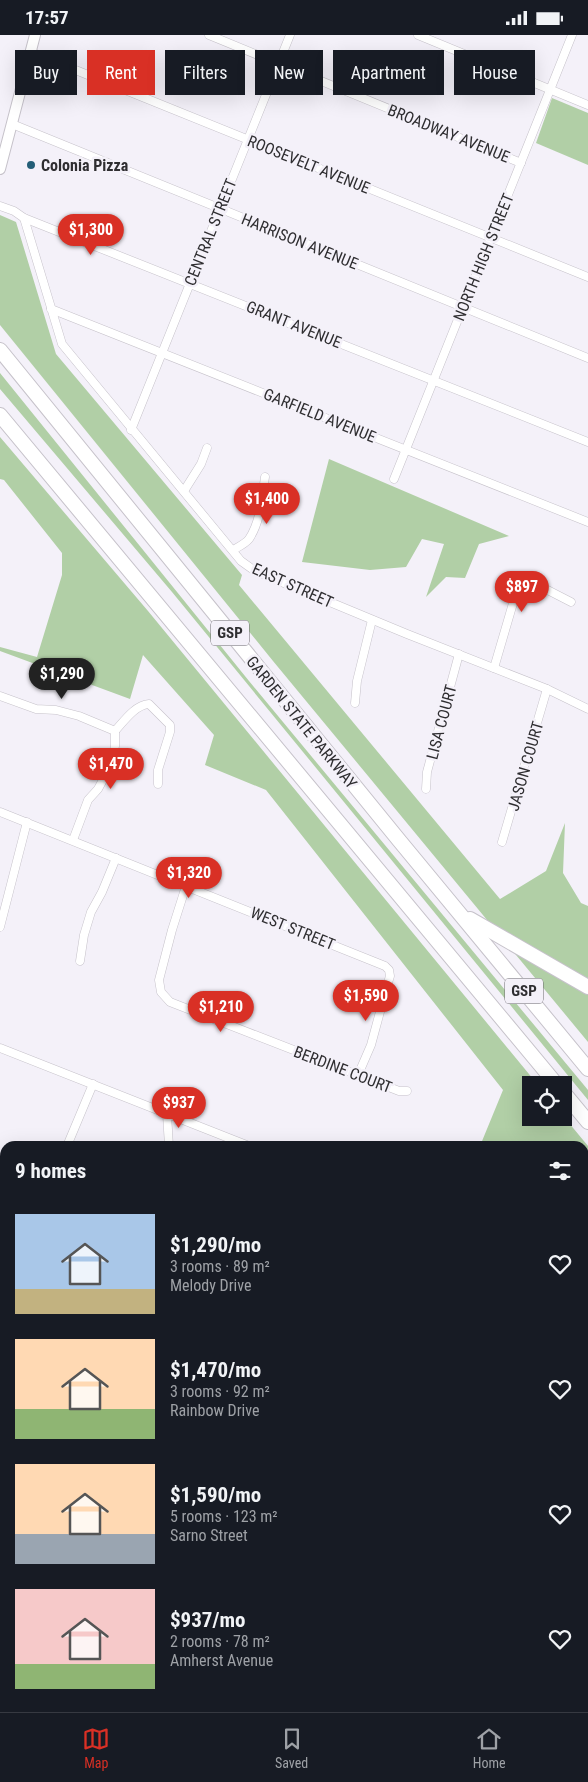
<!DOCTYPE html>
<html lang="en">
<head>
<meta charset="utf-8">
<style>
	body { margin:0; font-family:"Roboto Condensed",sans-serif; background:#242831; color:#f1f3f6; height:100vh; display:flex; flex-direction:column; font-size:19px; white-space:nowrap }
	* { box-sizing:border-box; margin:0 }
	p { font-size:16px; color:#9ea1a6 }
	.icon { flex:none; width:28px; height:28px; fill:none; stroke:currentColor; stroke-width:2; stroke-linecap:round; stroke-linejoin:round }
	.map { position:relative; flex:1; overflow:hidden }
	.panel { position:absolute; left:0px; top:1106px; width:589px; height:571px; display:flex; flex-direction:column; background:#171b24; border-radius:15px 15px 0 0; box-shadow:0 5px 20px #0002 }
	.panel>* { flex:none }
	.hud { position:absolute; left:15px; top:15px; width:559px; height:45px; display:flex; gap:10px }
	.fabs { position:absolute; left:522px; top:1041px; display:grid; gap:10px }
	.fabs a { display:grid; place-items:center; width:50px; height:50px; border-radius:0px; background:#171b24; box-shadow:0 5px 20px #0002; font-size:25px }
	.price { position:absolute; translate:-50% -42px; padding:0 11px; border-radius:18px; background:#d93025; color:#fff; font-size:16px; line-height:32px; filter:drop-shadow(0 1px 2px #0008) }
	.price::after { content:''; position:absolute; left:50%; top:30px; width:15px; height:11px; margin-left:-8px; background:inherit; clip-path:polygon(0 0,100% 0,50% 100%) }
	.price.active { background:#222; color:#fff }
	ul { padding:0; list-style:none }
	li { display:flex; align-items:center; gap:15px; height:125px; padding:0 15px }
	li span { display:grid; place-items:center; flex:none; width:140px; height:100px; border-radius:0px; color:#555 }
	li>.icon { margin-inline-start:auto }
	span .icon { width:60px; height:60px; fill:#fffc; stroke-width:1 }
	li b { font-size:21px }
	h2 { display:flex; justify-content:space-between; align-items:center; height:60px; padding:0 15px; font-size:21px }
	.pill { padding:0 18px; border-radius:0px; background:#171b24; box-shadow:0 5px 20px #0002; font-size:18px; line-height:45px }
	.pill.active { background:#d93025; color:#fff }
	.status { display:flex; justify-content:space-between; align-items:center; height:35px; padding:0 25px; background:#171b24; direction:ltr }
	.status svg { height:14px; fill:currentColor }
	.tab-bar { display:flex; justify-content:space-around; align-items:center; height:70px; border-top:1px solid #363941; background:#171b24; font-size:14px; color:#9ea1a6 }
	.tab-bar a { display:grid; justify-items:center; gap:2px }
	.tab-bar .active { color:#d93025 }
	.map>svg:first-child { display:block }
	.green { fill:#b1cfa6 }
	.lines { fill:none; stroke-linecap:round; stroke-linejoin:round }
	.stream { stroke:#93b7e7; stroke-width:2 }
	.minor-casing { stroke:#c6c2ca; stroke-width:9 }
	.secondary-casing { stroke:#c6c2ca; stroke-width:12 }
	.motorway-casing { stroke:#c6c2ca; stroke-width:16 }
	.minor { stroke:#fff; stroke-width:8 }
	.secondary { stroke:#fff; stroke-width:10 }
	.motorway { stroke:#fff; stroke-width:14 }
	.poi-dot { fill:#245e77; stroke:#f4f1f9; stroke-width:2 }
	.labels { text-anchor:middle; stroke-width:5; stroke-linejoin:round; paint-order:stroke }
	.shield { fill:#f4f1f9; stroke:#6a686d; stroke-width:1 }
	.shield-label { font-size:15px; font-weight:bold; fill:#2f2e31 }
	.street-label { font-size:16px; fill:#2f2e31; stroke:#f4f1f9 }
	.poi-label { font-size:16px; font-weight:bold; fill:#2f2e31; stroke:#f4f1f9; text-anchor:start }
</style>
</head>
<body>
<div class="status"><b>17:57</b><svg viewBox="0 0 49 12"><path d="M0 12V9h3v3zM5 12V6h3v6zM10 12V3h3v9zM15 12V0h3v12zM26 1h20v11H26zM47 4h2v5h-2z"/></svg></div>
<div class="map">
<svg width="588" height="1677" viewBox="0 0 588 1677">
	<rect width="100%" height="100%" fill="#f4f1f9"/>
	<!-- green -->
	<g class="green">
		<path d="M 552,63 L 588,78 L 588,130 L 536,108 Z"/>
		<path d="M 0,180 L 16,187 L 56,319 L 242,540 L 239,550 L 500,864 L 546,836 L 565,788 L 563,838 L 581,868 L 588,871 L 588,1007 L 273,626 L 0,290 Z"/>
		<path d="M 0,338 L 249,646 L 588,1055 L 588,1065 L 172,557 L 0,354 Z"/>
		<path d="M 0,402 L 148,576 L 538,1050 L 531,1050 L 531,1082 L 564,1082 L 588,1111 L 588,1262 L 584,1257 L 584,1111 L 480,1111 L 503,1055 L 266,755 L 205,730 L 214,700 L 143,620 L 130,664 L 0,616 L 0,612 L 37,622 L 62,540 L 62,518 L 4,445 L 0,444 Z"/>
		<path d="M 329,424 L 509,501 L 479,509 L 465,543 L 446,542 L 426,562 L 444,509 L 422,504 L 406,532 L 370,535 L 302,527 Z"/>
		<path d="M 584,1627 L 588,1629 L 588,1677 L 366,1677 L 358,1674 L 352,1677 L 270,1677 L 272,1672 L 584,1672 Z"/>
	</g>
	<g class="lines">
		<!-- stream -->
		<g class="stream">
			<path d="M 0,1593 L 5,1579"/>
			<path d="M 584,1651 L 588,1652"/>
			<path d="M 344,1677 L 353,1672"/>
		</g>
		<!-- minor casing -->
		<g class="minor-casing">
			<g id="minor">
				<path d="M 209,0 L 521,128"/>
				<path d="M 418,0 L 588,70"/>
				<path d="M 31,17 L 588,242"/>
				<path d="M 12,89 L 588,323"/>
				<path d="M 0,171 L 14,176 L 24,183 L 588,407"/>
				<path d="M 24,183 L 62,309 L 241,526 L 255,536 L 407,599 L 547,654 L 588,674"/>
				<path d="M 51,274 L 588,487"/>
				<path d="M 131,395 L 290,0"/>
				<path d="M 394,444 L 572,0"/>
				<path d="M 184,456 L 201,429 L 207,413"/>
				<path d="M 233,515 C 238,512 245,509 249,504 C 261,486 262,462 265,442"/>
				<path d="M 494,633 L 516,558 C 521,552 524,549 532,547 L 571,567"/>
				<path d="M 0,661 L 36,674 L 56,675 L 79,681 L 115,696"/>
				<path d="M 355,668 L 357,646 L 372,585"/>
				<path d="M 115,696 C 124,686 135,670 149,669 L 170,690 L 170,697 L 158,735 L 158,749"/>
				<path d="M 426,754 L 427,737 L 459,619"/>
				<path d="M 0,777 L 385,931 L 389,935 L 390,941 L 387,951 L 371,1010 L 358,1040"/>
				<path d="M 73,805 L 88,765 L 98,754 L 110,732 L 115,711 L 115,696"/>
				<path d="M 502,807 L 547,654"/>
				<path d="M 186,851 L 172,895 L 159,945 L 161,957 L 170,967 L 399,1056 L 407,1056"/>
				<path d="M 0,892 L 27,787"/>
				<path d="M 80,926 L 84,900 L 91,877 L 102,857 L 116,823"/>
				<path d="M 0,1013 L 249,1111"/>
				<path d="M 167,1079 L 169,1111"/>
				<path d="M 67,1111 L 93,1049"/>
				<path d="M 0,1227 L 5,1229"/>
				<path d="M 584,1313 L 588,1318"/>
				<path d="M 0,1372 L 5,1374"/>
				<path d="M 584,1430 L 588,1417"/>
				<path d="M 584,1506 L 588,1508"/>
				<path d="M 0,1515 L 5,1517"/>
				<path d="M 584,1586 L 588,1588"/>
				<path d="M 0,1662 L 5,1664"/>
				<path d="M 29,1672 L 42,1677"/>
				<path d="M 133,1672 L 135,1677"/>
				<path d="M 230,1677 L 231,1672"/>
			</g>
		</g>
		<!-- secondary casing -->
		<g class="secondary-casing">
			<path id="secondary" d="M 0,134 L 35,0"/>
		</g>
		<!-- motorway casing -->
		<g class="motorway-casing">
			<g id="motorway">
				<path d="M 0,315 L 398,804 L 588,1034"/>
				<path d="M 0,380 L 557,1050"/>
				<path d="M 470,884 L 588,952"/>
				<path d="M 564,1058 L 588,1087"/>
			</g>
		</g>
		<!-- minor -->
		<use href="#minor" class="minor"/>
		<!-- secondary -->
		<use href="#secondary" class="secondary"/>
		<!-- motorway -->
		<use href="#motorway" class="motorway"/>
	</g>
	<!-- markers -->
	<circle class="poi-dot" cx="31" cy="130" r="5"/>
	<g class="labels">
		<!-- shield labels -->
		<g class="shield">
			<rect x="211" y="585.5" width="38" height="25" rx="4"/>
			<rect x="505" y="943.5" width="38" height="25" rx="4"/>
		</g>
		<g class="shield-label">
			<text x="230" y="603">GSP</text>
			<text x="524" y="961">GSP</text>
		</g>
		<!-- street labels -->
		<g class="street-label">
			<text transform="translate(449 98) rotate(22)" y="6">BROADWAY AVENUE</text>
			<text transform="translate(309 129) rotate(22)" y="6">ROOSEVELT AVENUE</text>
			<text transform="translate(210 197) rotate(-68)" y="6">CENTRAL STREET</text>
			<text transform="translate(300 206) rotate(22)" y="6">HARRISON AVENUE</text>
			<text transform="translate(483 222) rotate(-68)" y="6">NORTH HIGH STREET</text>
			<text transform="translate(294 289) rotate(22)" y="6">GRANT AVENUE</text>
			<text transform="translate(320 380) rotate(22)" y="6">GARFIELD AVENUE</text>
			<text transform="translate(293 550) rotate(24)" y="6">EAST STREET</text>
			<text transform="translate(302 687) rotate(51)" y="6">GARDEN STATE PARKWAY</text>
			<text transform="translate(441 687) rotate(-75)" y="6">LISA COURT</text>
			<text transform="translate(525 731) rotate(-74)" y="6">JASON COURT</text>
			<text transform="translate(293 893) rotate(22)" y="6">WEST STREET</text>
			<text transform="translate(343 1034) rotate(21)" y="6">BERDINE COURT</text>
		</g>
		<!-- poi labels -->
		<g class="poi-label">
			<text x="41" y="136">Colonia Pizza</text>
		</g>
	</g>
</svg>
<div class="fabs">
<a><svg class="icon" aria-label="locate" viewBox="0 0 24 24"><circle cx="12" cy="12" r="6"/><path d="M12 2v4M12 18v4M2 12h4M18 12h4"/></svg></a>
</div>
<b class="price" style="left:91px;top:221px">$1,300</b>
<b class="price" style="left:267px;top:490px">$1,400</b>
<b class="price" style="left:522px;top:578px">$897</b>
<b class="price active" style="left:62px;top:665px">$1,290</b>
<b class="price" style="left:111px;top:755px">$1,470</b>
<b class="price" style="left:189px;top:864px">$1,320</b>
<b class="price" style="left:366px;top:987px">$1,590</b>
<b class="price" style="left:221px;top:998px">$1,210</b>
<b class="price" style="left:179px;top:1094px">$937</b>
<div class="hud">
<a class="pill">Buy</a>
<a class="pill active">Rent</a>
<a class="pill">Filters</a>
<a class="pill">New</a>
<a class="pill">Apartment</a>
<a class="pill">House</a>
</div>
<section class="panel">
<h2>9 homes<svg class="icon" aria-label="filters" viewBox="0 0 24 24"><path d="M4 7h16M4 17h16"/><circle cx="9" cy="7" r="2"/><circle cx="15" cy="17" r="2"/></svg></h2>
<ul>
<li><span style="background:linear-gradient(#a9c7e8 75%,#c2b280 0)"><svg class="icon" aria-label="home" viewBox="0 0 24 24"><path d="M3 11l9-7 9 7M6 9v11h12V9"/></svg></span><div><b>$1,290/mo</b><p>3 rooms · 89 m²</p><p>Melody Drive</p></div><svg class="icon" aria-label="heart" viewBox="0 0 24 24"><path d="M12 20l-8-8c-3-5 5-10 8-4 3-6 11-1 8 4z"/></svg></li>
<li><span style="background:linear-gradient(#ffd9b3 70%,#8fb573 0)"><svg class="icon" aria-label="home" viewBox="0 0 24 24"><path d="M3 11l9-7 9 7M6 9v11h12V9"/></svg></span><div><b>$1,470/mo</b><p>3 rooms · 92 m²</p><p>Rainbow Drive</p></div><svg class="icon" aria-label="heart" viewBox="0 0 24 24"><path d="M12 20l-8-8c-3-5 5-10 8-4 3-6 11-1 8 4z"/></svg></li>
<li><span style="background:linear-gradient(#ffd9b3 70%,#9aa5b1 0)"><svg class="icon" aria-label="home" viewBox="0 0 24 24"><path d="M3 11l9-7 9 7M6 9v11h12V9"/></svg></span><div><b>$1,590/mo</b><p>5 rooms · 123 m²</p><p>Sarno Street</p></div><svg class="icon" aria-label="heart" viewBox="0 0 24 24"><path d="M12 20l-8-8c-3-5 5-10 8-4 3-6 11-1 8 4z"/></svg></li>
<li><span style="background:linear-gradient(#f6c9c9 75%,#8fb573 0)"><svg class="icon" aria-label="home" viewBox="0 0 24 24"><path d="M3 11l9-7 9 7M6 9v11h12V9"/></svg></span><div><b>$937/mo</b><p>2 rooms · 78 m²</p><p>Amherst Avenue</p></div><svg class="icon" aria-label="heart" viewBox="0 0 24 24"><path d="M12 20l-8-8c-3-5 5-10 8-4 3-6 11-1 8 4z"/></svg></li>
</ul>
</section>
</div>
<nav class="tab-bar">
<a class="active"><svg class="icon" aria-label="map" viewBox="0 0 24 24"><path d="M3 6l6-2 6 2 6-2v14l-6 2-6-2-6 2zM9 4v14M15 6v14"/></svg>Map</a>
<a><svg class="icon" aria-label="saved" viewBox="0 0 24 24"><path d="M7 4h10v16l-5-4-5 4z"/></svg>Saved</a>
<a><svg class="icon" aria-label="home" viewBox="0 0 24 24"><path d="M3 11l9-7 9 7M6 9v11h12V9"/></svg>Home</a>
</nav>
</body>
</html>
